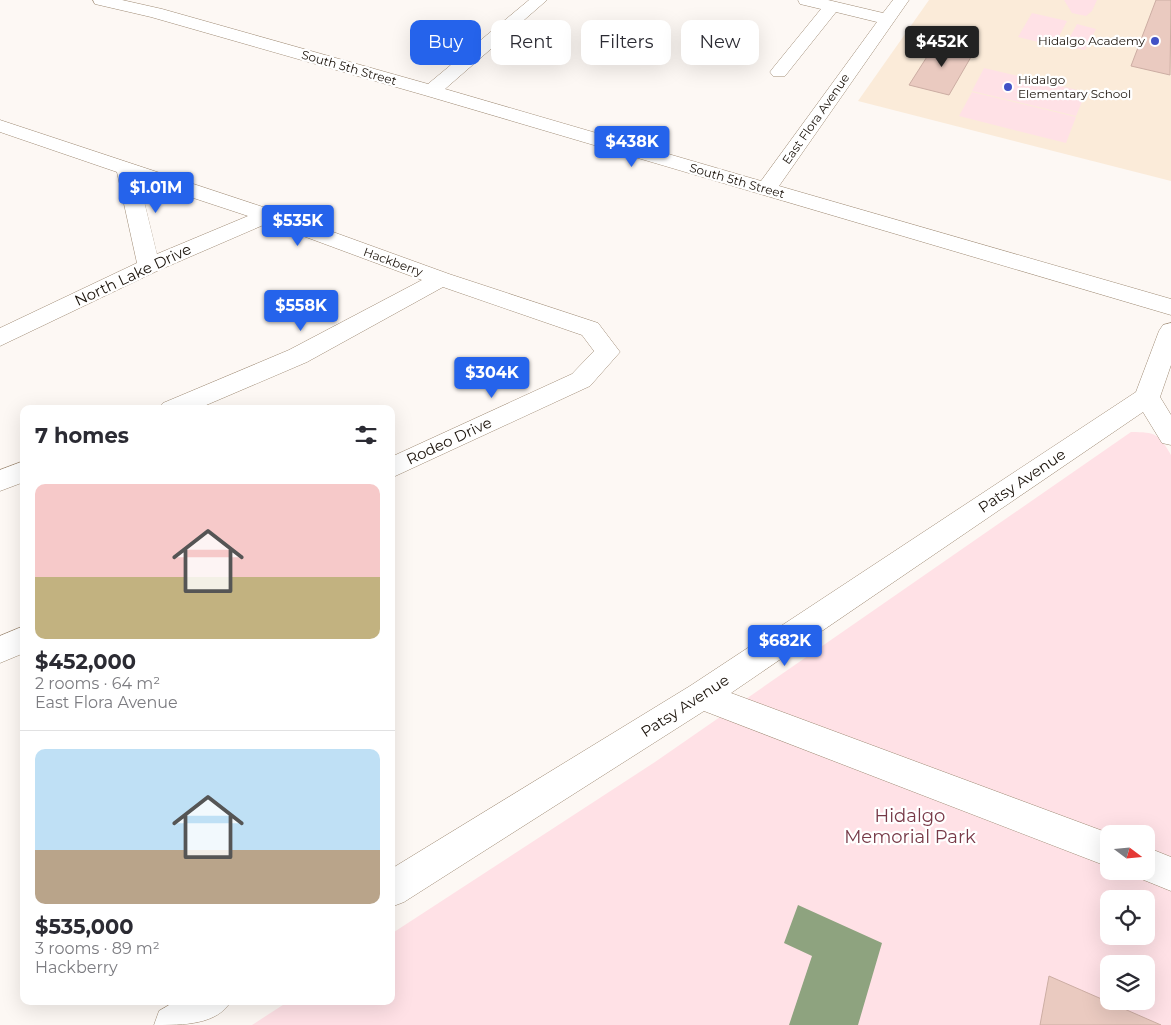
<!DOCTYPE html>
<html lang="en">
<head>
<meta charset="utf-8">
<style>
	body { margin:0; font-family:Montserrat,sans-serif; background:#f7f7f7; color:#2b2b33; height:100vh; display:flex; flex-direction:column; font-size:19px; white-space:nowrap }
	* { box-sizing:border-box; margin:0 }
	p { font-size:16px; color:#7c7c81 }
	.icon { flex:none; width:28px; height:28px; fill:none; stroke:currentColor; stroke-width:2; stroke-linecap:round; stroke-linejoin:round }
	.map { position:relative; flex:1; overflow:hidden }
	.drawer { position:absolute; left:20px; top:405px; width:375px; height:600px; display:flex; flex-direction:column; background:#fff; border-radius:10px; box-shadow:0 5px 20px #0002 }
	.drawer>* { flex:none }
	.banner { position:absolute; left:410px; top:20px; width:475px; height:45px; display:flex; gap:10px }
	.needle { width:32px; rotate:106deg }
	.fabs { position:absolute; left:1100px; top:825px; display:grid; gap:10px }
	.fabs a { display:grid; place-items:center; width:55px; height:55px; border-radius:10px; background:#fff; box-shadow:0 5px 20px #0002; font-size:25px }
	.price { position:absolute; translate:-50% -42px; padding:0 11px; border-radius:5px; background:#2563eb; color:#fff; font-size:16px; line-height:32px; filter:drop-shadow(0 1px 2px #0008) }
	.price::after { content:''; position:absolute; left:50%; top:30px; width:15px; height:11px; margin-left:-8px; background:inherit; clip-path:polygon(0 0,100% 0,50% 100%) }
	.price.selected { background:#222; color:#fff }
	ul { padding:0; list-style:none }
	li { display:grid; align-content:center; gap:10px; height:265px; padding:0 15px }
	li+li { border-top:1px solid #e1e1e2 }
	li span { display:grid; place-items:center; height:155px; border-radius:10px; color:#555 }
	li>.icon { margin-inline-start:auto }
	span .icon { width:90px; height:90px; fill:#fffc; stroke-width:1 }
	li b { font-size:21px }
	h2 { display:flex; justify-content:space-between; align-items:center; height:60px; padding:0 15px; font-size:21px }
	.pill { padding:0 18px; border-radius:10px; background:#fff; box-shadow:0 5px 20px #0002; font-size:18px; line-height:45px }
	.pill.selected { background:#2563eb; color:#fff }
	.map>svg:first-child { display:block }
	.built { fill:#fbebd9 }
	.green { fill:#ffe1e6; fill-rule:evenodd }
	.water { fill:#8ea37f }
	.building { fill:#eacac0; stroke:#ccada3 }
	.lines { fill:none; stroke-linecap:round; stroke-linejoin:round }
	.minor-casing { stroke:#9f8b75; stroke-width:1 }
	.minor { fill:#fff; fill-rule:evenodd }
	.poi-dot { fill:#4152c6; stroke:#fff; stroke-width:2 }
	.labels { text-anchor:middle; stroke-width:4.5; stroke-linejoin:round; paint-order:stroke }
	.far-poi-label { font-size:12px; fill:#1a120a; stroke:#fff; text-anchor:end }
	.far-street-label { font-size:12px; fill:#1a120a; stroke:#fff }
	.street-label { font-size:15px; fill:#1a120a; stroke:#fff }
	.near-park-label { font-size:18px; fill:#773947; stroke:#fff }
</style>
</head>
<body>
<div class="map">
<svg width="1171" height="1025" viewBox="0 0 1171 1025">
	<rect width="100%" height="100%" fill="#fdf8f4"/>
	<!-- built -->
	<path class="built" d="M 929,0 L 1171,0 L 1171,181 L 858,101 Z"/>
	<!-- green -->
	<g class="green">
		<path d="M 1064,0 L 1097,0 L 1092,11 L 1086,16 L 1072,13 Z"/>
		<path d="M 1032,13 L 1067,21 L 1054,46 L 1018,37 Z"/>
		<path d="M 1077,24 L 1096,29 L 1085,50 L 1065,46 Z"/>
		<path d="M 984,68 L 1086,92 L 1076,116 L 972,91 Z"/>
		<path d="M 972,92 L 1076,117 L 1066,143 L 959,116 Z"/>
		<path d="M 1131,432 C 1156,432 1159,434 1171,455 L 1171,1025 L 252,1025 L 289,1001 L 391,1001 L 391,934 L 655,762 ZM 1109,834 L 1146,834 L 1146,871 L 1109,871 ZM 1109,899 L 1146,899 L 1146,936 L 1109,936 ZM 1109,964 L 1146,964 L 1146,1001 L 1109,1001 Z"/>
	</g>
	<!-- water -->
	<path class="water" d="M 798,905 L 882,943 L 858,1025 L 789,1025 L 812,956 L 784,943 Z"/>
	<!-- building -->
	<g class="building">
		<path d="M 1156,0 L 1171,0 L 1170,75 L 1131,66 Z"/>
		<path d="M 937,41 L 975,50 L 949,95 L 909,85 Z"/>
		<path d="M 1049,976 L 1161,1025 L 1040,1025 Z"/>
	</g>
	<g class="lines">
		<!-- minor casing -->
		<g class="minor-casing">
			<g id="minor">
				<path d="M 93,0 L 122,0 L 162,9 L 428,84 L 529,0 L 547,0 L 445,89 L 761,181 L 877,22 L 836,12 L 785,76 L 773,76 L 770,72 L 773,68 L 821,9 L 800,4 L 798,0 L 828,0 L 883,13 L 893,0 L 909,0 L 779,186 L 1171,299 L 1171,315 L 424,95 L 151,17 L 95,4 Z"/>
				<path d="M 0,120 L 275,211 L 449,274 L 598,323 L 620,352 L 590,386 L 391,478 L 391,457 L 572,374 L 594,351 L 582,335 L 443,287 L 307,362 L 197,409 L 159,409 L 163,403 L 289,350 L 422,280 L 268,223 L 157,271 L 0,346 L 0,328 L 137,263 L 117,172 L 0,132 ZM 139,180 L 248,216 L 157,254 Z"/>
				<path d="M 1171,323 L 1171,365 L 1160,397 L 1171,415 L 1171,445 L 1162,443 L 1143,412 L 731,693 L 1111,834 L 1109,834 L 1109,867 L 704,711 L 404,902 L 391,907 L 391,869 L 690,686 L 1136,392 L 1159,331 L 1163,325 Z"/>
				<path d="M 24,461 L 24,482 L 0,491 L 0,470 Z"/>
				<path d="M 24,626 L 24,653 L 0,663 L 0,636 Z"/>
				<path d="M 1146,847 L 1171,857 L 1171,891 L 1134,876 L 1132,871 L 1146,871 Z"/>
				<path d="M 176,1001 L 231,1001 C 217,1025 184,1025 154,1025 L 159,1011 Z"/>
			</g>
		</g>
		<!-- minor -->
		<use href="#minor" class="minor"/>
	</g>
	<!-- markers -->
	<g class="poi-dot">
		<circle cx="1155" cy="41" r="5"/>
		<circle cx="1008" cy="87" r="5"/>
	</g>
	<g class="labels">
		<!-- far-poi labels -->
		<g class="far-poi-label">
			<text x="1145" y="45">Hidalgo Academy</text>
			<text x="1018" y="84" text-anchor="start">Hidalgo<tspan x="1018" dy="14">Elementary School</tspan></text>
		</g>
		<!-- far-street labels -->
		<g class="far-street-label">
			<text transform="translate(349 68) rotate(16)" y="4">South 5th Street</text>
			<text transform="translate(816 119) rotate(-55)" y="4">East Flora Avenue</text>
			<text transform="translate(737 181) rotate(16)" y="4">South 5th Street</text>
			<text transform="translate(393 262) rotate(20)" y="4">Hackberry</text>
		</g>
		<!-- street labels -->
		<g class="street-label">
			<text transform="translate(133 275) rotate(-25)" y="5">North Lake Drive</text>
			<text transform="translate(449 441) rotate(-25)" y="5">Rodeo Drive</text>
			<text transform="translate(1022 481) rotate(-34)" y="5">Patsy Avenue</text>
			<text transform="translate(685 706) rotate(-33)" y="5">Patsy Avenue</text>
		</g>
		<!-- near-park labels -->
		<g class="near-park-label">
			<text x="910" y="822">Hidalgo<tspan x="910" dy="21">Memorial Park</tspan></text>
		</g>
	</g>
</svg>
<div class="fabs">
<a><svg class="needle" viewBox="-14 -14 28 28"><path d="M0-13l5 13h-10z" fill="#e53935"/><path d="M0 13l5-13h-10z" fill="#7c7c81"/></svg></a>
<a><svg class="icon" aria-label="locate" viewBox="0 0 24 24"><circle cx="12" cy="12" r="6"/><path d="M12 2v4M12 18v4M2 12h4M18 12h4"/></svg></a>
<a><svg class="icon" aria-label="layers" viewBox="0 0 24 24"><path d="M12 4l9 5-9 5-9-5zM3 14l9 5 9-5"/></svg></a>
</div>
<b class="price selected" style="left:942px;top:68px">$452K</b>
<b class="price" style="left:632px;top:168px">$438K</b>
<b class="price" style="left:156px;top:214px">$1.01M</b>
<b class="price" style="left:298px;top:247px">$535K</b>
<b class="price" style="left:301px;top:332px">$558K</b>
<b class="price" style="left:492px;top:399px">$304K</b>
<b class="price" style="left:785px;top:667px">$682K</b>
<div class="banner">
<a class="pill selected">Buy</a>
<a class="pill">Rent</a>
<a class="pill">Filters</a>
<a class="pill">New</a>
</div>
<section class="drawer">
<h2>7 homes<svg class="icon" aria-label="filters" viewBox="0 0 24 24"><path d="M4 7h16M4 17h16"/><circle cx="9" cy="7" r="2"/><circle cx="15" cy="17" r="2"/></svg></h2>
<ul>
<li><span style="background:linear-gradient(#f6c9c9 60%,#c2b280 0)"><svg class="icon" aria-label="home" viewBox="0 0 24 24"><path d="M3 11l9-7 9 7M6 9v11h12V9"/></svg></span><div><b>$452,000</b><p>2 rooms · 64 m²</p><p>East Flora Avenue</p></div></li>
<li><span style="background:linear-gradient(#bfe0f5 65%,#b9a48a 0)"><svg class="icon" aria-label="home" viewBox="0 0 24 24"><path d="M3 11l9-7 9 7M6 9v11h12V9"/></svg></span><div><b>$535,000</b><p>3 rooms · 89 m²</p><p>Hackberry</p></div></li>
</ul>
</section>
</div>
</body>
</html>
